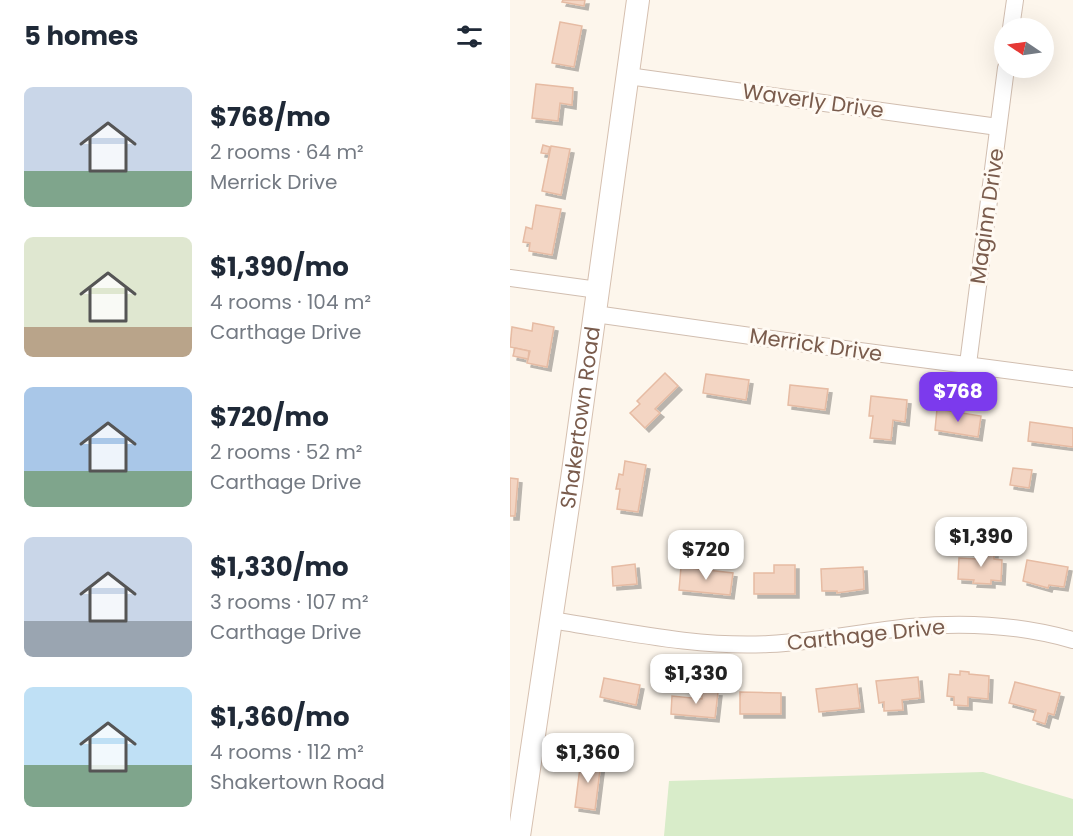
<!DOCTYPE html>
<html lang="en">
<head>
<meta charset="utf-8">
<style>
	body { margin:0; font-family:Poppins,sans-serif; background:#f2f2f3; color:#1f2937; height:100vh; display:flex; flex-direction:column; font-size:22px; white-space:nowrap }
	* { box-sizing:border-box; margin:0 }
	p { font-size:20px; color:#747a83 }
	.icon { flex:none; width:33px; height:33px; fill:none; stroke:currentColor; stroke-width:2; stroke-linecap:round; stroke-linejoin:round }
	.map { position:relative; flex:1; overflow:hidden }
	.sheet { display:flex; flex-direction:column; background:#fff; width:510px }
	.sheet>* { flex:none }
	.needle { width:39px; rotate:283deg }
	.tools { position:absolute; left:484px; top:18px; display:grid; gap:12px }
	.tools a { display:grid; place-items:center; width:60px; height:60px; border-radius:50%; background:#fff; box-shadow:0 6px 24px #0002; font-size:30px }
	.price { position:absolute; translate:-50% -51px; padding:0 14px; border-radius:12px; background:#fff; color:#222; font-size:20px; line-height:39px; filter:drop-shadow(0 2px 3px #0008) }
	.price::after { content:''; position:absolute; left:50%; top:36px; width:18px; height:14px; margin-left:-9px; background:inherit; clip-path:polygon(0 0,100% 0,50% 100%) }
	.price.on { background:#7c3aed; color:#fff }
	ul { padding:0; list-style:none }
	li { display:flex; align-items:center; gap:18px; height:150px; padding:0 24px }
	li span { display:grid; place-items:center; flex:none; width:168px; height:120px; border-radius:9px; color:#555 }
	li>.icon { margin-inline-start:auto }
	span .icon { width:72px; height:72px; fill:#fffc; stroke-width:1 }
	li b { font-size:26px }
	h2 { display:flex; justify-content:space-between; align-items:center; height:72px; padding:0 24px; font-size:26px }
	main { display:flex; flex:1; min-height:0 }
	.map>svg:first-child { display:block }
	.green { fill:#d8ecc9 }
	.building { fill:#f3d5c3; stroke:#e6bba3; stroke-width:1.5; filter:url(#shadow) }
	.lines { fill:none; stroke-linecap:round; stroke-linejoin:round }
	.street-casing { stroke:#d1beb0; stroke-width:18 }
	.secondary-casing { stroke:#d6c0b0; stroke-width:24 }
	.street { stroke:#fff; stroke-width:16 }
	.secondary { stroke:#fff; stroke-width:22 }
	.labels { text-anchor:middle; stroke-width:6; stroke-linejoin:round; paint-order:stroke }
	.street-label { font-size:21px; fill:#7a5c4d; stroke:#fffaf3 }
</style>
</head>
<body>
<main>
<section class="sheet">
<h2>5 homes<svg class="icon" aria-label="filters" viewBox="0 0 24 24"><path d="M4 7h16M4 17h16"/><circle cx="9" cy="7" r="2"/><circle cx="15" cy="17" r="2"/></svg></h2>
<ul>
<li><span style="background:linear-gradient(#c9d6e8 70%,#7fa58c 0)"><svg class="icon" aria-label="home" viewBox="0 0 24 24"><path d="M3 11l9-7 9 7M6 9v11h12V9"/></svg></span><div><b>$768/mo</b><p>2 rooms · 64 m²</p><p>Merrick Drive</p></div></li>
<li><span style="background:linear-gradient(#dfe7d0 75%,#b9a48a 0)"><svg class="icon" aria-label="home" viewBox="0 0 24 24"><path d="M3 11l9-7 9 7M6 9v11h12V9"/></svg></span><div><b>$1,390/mo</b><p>4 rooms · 104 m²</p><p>Carthage Drive</p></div></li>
<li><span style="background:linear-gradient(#a9c7e8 70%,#7fa58c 0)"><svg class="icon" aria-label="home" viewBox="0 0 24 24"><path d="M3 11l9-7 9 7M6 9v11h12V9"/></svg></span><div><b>$720/mo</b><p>2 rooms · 52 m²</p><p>Carthage Drive</p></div></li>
<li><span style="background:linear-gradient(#c9d6e8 70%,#9aa5b1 0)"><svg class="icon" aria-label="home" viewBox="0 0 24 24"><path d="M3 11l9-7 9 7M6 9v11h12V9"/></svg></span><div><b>$1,330/mo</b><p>3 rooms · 107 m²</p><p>Carthage Drive</p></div></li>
<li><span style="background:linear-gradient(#bfe0f5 65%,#7fa58c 0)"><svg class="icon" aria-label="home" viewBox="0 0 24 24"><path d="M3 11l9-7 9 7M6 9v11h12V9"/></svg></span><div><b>$1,360/mo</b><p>4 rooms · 112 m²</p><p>Shakertown Road</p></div></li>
</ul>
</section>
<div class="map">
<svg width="563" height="836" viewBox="0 0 563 836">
	<defs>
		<filter id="shadow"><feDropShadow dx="4" dy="4" stdDeviation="0" flood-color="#0004"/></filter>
	</defs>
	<rect width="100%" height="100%" fill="#fdf6ec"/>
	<!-- green -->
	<path class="green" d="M 473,772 L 563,799 L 563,836 L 154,836 L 159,781 Z"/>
	<!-- building -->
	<g class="building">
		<path d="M 53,0 L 75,0 L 74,6 L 52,2 Z"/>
		<path d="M 50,22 L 72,26 L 64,67 L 42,63 Z"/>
		<path d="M 26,84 L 63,88 L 62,105 L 50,103 L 48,121 L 22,118 Z"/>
		<path d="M 33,145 L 40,147 L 38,154 L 31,153 Z"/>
		<path d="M 41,146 L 60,149 L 51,195 L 32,191 Z"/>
		<path d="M 26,205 L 51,209 L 42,255 L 19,251 L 20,243 L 13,242 L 16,227 L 22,229 Z"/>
		<path d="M 23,323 L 44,327 L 37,367 L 17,363 L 20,351 L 0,347 L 2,327 L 22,331 Z"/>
		<path d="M 5,348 L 19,351 L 18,359 L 3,356 Z"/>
		<path d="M 155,373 L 168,386 L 145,409 L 150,413 L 135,428 L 120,413 L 130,404 L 127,401 Z"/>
		<path d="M 196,374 L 239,380 L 236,400 L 193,393 Z"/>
		<path d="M 280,385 L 318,389 L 315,410 L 278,405 Z"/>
		<path d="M 361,396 L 397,400 L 395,422 L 383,420 L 381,440 L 360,438 L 363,416 L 359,416 Z"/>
		<path d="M 427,409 L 471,416 L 468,437 L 425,430 Z"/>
		<path d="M 520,422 L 563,428 L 563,447 L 518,441 Z"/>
		<path d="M 115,461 L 136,465 L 128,512 L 107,509 L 110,489 L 106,489 L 109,474 L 113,475 Z"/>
		<path d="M 503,468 L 522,470 L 519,488 L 500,485 Z"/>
		<path d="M 0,478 L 8,479 L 5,516 L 0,516 Z"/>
		<path d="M 469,548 L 480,548 L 480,553 L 484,553 L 484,559 L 492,560 L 491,581 L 481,580 L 481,584 L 463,583 L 464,580 L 448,579 L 449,558 L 468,559 Z"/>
		<path d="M 517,560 L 558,567 L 554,587 L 539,585 L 538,588 L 513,581 Z"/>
		<path d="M 125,564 L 127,584 L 103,586 L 102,567 Z"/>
		<path d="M 264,565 L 285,565 L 285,594 L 244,594 L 244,573 L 264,573 Z"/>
		<path d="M 171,567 L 223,573 L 220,595 L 169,590 Z"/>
		<path d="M 353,567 L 354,589 L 327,593 L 327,591 L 312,591 L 311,569 Z"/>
		<path d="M 450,671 L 459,672 L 459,674 L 479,676 L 478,699 L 458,697 L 458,706 L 444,705 L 444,697 L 437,696 L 439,674 L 450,675 Z"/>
		<path d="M 408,677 L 410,698 L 392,700 L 393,710 L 374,711 L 374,702 L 369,703 L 366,681 Z"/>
		<path d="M 94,678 L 130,685 L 126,705 L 90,697 Z"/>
		<path d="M 505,682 L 550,693 L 544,715 L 538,713 L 535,724 L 523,720 L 526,710 L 499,703 Z"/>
		<path d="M 347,684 L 350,708 L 309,712 L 306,689 Z"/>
		<path d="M 192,691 L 208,692 L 205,718 L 161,714 L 162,696 L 192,699 Z"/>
		<path d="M 230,692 L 271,693 L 271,714 L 230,714 Z"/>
		<path d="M 71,759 L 91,762 L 85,810 L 65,807 Z"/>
	</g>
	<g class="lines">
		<!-- street casing -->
		<g class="street-casing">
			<g id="street">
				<path d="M 501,28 L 505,0"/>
				<path d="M 118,76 L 488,127"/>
				<path d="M 0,278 L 88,290"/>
				<path d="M 85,314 L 304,345 L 563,379"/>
				<path d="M 458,364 L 496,68"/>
				<path d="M 41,620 C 113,631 186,648 259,644 C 306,642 353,632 400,627 C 453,622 511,625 563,640"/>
			</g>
		</g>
		<!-- secondary casing -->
		<g class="secondary-casing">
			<g id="secondary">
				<path id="s1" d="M 9,836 L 62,479 L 128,0"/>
			</g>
		</g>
		<!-- street -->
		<use href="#street" class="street"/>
		<!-- secondary -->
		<use href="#secondary" class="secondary"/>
	</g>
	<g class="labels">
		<!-- street labels -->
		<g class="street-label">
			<text transform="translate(303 101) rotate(8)" y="7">Waverly Drive</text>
			<text transform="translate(477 216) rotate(-82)" y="7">Maginn Drive</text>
			<text transform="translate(306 345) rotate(8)" y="7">Merrick Drive</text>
			<text dy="7" stroke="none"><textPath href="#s1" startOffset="423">Shakertown Road</textPath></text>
			<text transform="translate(356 635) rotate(-6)" y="7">Carthage Drive</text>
		</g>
	</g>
</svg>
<div class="tools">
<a><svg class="needle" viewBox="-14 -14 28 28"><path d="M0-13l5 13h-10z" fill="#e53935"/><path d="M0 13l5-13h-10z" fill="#747a83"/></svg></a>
</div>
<b class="price on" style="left:448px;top:423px">$768</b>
<b class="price" style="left:471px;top:568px">$1,390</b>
<b class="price" style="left:196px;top:581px">$720</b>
<b class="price" style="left:186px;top:705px">$1,330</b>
<b class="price" style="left:78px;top:784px">$1,360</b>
</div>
</main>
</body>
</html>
